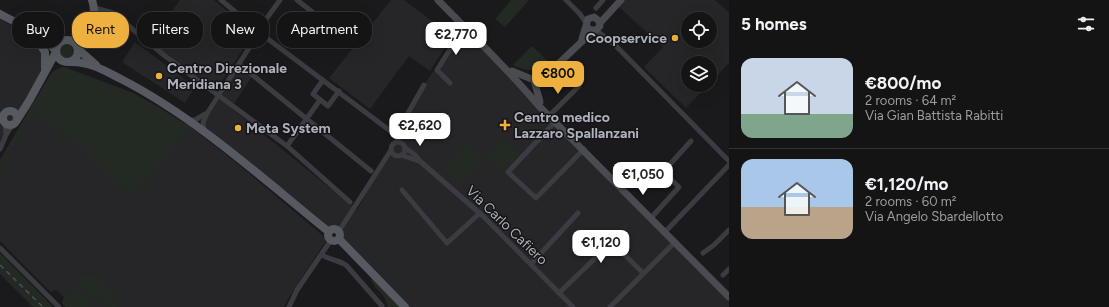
<!DOCTYPE html>
<html lang="en">
<head>
<meta charset="utf-8">
<style>
	body { margin:0; font-family:Figtree,sans-serif; background:#1d1d1e; color:#f1f3f6; height:100vh; display:flex; flex-direction:column; font-size:15px; white-space:nowrap }
	* { box-sizing:border-box; margin:0 }
	p { font-size:13px; color:#9d9ea0 }
	.icon { flex:none; width:22px; height:22px; fill:none; stroke:currentColor; stroke-width:2; stroke-linecap:round; stroke-linejoin:round }
	.map { position:relative; flex:1; overflow:hidden }
	.side { display:flex; flex-direction:column; background:#141415; width:380px }
	.side>* { flex:none }
	.top-card { position:absolute; left:12px; top:12px; width:380px; height:36px; display:flex; gap:8px }
	.tools { position:absolute; left:681px; top:12px; display:grid; gap:8px }
	.tools a { display:grid; place-items:center; width:36px; height:36px; border-radius:50%; background:#141415; box-shadow:0 4px 16px #0002,0 0 0 1px #333334; font-size:20px }
	.price { position:absolute; translate:-50% -34px; padding:0 9px; border-radius:8px; background:#fff; color:#222; font-size:13px; line-height:26px; filter:drop-shadow(0 1px 2px #0008) }
	.price::after { content:''; position:absolute; left:50%; top:24px; width:12px; height:9px; margin-left:-6px; background:inherit; clip-path:polygon(0 0,100% 0,50% 100%) }
	.price.current { background:#eeb140; color:#111 }
	ul { padding:0; list-style:none }
	li { display:flex; align-items:center; gap:12px; height:100px; padding:0 12px }
	li+li { border-top:1px solid #333334 }
	li span { display:grid; place-items:center; flex:none; width:112px; height:80px; border-radius:12px; color:#555 }
	li>.icon { margin-inline-start:auto }
	span .icon { width:48px; height:48px; fill:#fffc; stroke-width:1 }
	li b { font-size:17px }
	h2 { display:flex; justify-content:space-between; align-items:center; height:48px; padding:0 12px; font-size:17px }
	.tag { padding:0 14px; border-radius:16px; background:#141415; box-shadow:0 4px 16px #0002,0 0 0 1px #333334; font-size:14px; line-height:36px }
	.tag.current { background:#eeb140; color:#111 }
	main { display:flex; flex:1; min-height:0 }
	.map>svg:first-child { display:block }
	.built { fill:#262629; fill-rule:evenodd }
	.green { fill:#222a23 }
	.lines { fill:none; stroke-linecap:round; stroke-linejoin:round }
	.street { stroke:#3b3c41; stroke-width:5 }
	.secondary { stroke:#494b51; stroke-width:7 }
	.primary { stroke:#575960; stroke-width:8 }
	.rail { stroke:#4e5056; stroke-width:1.5; stroke-dasharray:5 4; stroke-linecap:butt }
	.poi-dot { fill:#eeb140; stroke:#151517; stroke-width:1.5 }
	.labels { text-anchor:middle; stroke-width:3; stroke-linejoin:round; paint-order:stroke }
	.poi-label { font-size:14px; font-weight:bold; fill:#adb1bb; stroke:#151517; text-anchor:start }
	.street-label { font-size:14px; fill:#adb1bb; stroke:#151517 }
</style>
</head>
<body>
<main>
<div class="map">
<svg width="729" height="307" viewBox="0 0 729 307">
	<rect width="100%" height="100%" fill="#1a1a1c"/>
	<!-- built -->
	<g class="built">
		<path d="M 180,0 L 214,0 L 247,28 L 248,37 L 245,46 L 217,89 L 163,53 L 150,42 Z"/>
		<path d="M 391,0 L 404,0 L 452,36 L 430,71 L 409,56 L 370,109 L 329,78 Z"/>
		<path d="M 625,0 L 715,0 L 729,13 L 729,63 L 710,83 L 710,63 L 688,63 L 688,85 L 708,85 L 686,108 L 644,67 L 663,47 L 619,7 ZM 688,19 L 710,19 L 710,41 L 688,41 Z"/>
		<path d="M 0,19 L 33,38 L 42,50 L 42,71 L 0,143 Z"/>
		<path d="M 464,27 L 729,297 L 729,307 L 408,307 L 347,244 L 204,126 L 205,121 L 220,99 L 357,210 L 424,85 Z"/>
		<path d="M 135,42 L 195,87 L 185,103 L 122,62 Z"/>
		<path d="M 239,66 L 252,76 L 234,104 L 222,96 Z"/>
		<path d="M 64,67 L 133,93 L 159,107 L 184,124 L 187,124 L 239,165 L 327,239 L 288,299 L 284,307 L 66,307 L 62,303 L 64,297 L 56,290 L 51,292 L 0,241 L 0,160 L 50,75 L 55,70 Z"/>
	</g>
	<!-- green -->
	<g class="green">
		<path d="M 511,0 L 529,0 L 505,27 L 495,19 Z"/>
		<circle cx="67" cy="50" r="8"/>
		<path d="M 532,46 L 551,64 C 540,72 525,72 513,65 Z"/>
		<path d="M 64,67 L 133,93 L 191,127 L 133,196 L 87,156 L 88,154 L 36,113 L 25,126 L 13,147 L 11,146 L 3,159 L 6,161 L 3,165 L 0,164 L 0,160 L 50,75 L 55,70 Z"/>
		<path d="M 504,139 L 520,154 L 502,172 L 486,157 Z"/>
		<path d="M 469,143 L 484,157 L 457,184 L 443,169 Z"/>
		<path d="M 0,253 L 53,307 L 33,307 L 0,274 Z"/>
		<path d="M 87,274 C 103,278 112,294 118,307 L 110,307 L 96,295 L 93,299 L 78,287 L 77,284 L 81,280 L 78,278 Z"/>
		<path d="M 374,278 L 401,307 L 388,307 C 385,292 376,292 371,280 Z"/>
		<path d="M 73,286 L 91,302 L 88,305 L 91,307 L 66,307 L 62,303 L 64,297 Z"/>
	</g>
	<g class="lines">
		<!-- street -->
		<g class="street">
			<path d="M 221,0 L 238,14 L 254,33 L 260,33 L 262,30"/>
			<path d="M 297,0 L 329,25"/>
			<path d="M 566,0 L 580,14 L 586,23"/>
			<path d="M 95,8 L 113,13 L 165,56 L 287,146 L 350,202"/>
			<path d="M 596,8 L 603,0"/>
			<path d="M 241,15 L 259,22 L 263,31"/>
			<path d="M 92,23 C 100,16 108,15 118,18"/>
			<path d="M 262,25 L 280,0"/>
			<path d="M 596,30 L 616,46 L 729,161"/>
			<path d="M 260,33 L 393,133"/>
			<path d="M 239,64 L 371,171"/>
			<path d="M 323,80 L 313,94 L 328,106 L 339,91"/>
			<path d="M 450,83 L 437,70 L 464,27"/>
			<path d="M 550,115 L 579,86"/>
			<path d="M 189,120 L 195,120 L 205,114"/>
			<path d="M 556,121 L 508,172 L 536,198 L 584,149"/>
			<path d="M 5,123 L 6,134"/>
			<path d="M 204,131 L 203,122 L 208,112 L 258,34"/>
			<path d="M 398,142 L 397,134 L 400,127 L 424,85"/>
			<circle cx="398" cy="149" r="7"/>
			<path d="M 287,146 L 320,100"/>
			<path d="M 405,148 L 414,154 L 421,162 L 484,217 L 573,307"/>
			<path d="M 0,149 L 6,135 L 13,124"/>
			<path d="M 401,155 L 419,161"/>
			<path d="M 402,190 L 447,243 L 480,213"/>
			<path d="M 651,218 L 679,187 L 663,172 L 691,141"/>
			<path d="M 339,231 L 391,150"/>
			<path d="M 665,232 L 729,165"/>
			<path d="M 0,248 L 59,307"/>
			<path d="M 703,253 L 714,245 L 729,230"/>
			<path d="M 322,255 C 330,260 338,260 346,265 L 382,306"/>
			<path d="M 531,264 L 578,213"/>
			<path d="M 723,275 L 729,269"/>
			<path d="M 559,293 L 612,242 L 643,273"/>
			<path d="M 289,307 L 297,290 L 331,240"/>
			<path d="M 610,307 L 671,246"/>
		</g>
		<!-- secondary -->
		<g class="secondary">
			<path d="M 438,0 C 472,35 508,69 538,105 L 729,297"/>
			<path d="M 600,23 L 621,0"/>
			<path d="M 582,39 L 588,19 L 594,17 L 599,21 L 600,26 L 596,30 L 591,30 L 587,27"/>
			<path d="M 512,71 L 534,80 L 540,102"/>
			<path d="M 536,85 L 593,31"/>
		</g>
		<!-- primary -->
		<g class="primary">
			<path d="M 0,14 C 18,24 43,34 56,51"/>
			<path d="M 35,37 L 45,52 L 45,68"/>
			<circle cx="67" cy="51" r="11"/>
			<path d="M 78,47 C 85,30 99,20 92,0"/>
			<path d="M 78,49 L 96,65"/>
			<path d="M 70,62 C 89,61 105,71 121,79 C 197,118 263,179 329,232"/>
			<circle cx="10" cy="118" r="7"/>
			<path d="M 17,120 L 29,101 L 56,52"/>
			<circle cx="334" cy="235" r="6"/>
			<path d="M 339,239 L 405,307"/>
		</g>
		<!-- rail -->
		<path class="rail" d="M 0,265 L 43,307"/>
	</g>
	<!-- markers -->
	<g class="poi-dot">
		<circle cx="675" cy="38" r="4"/>
		<circle cx="159" cy="76" r="4"/>
		<path d="M503 119h4v4h4v4h-4v4h-4v-4h-4v-4h4z"/>
		<circle cx="238" cy="128" r="4"/>
	</g>
	<g class="labels">
		<!-- poi labels -->
		<g class="poi-label">
			<text x="667" y="43" text-anchor="end">Coopservice</text>
			<text x="167" y="73">Centro Direzionale<tspan x="167" dy="16">Meridiana 3</tspan></text>
			<text x="514" y="122">Centro medico<tspan x="514" dy="16">Lazzaro Spallanzani</tspan></text>
			<text x="246" y="133">Meta System</text>
		</g>
		<!-- street labels -->
		<g class="street-label">
			<text transform="translate(507 225) rotate(44)" y="5">Via Carlo Cafiero</text>
		</g>
	</g>
</svg>
<div class="tools">
<a><svg class="icon" aria-label="locate" viewBox="0 0 24 24"><circle cx="12" cy="12" r="6"/><path d="M12 2v4M12 18v4M2 12h4M18 12h4"/></svg></a>
<a><svg class="icon" aria-label="layers" viewBox="0 0 24 24"><path d="M12 4l9 5-9 5-9-5zM3 14l9 5 9-5"/></svg></a>
</div>
<b class="price" style="left:456px;top:56px">€2,770</b>
<b class="price current" style="left:558px;top:95px">€800</b>
<b class="price" style="left:420px;top:147px">€2,620</b>
<b class="price" style="left:643px;top:196px">€1,050</b>
<b class="price" style="left:601px;top:264px">€1,120</b>
<div class="top-card">
<a class="tag">Buy</a>
<a class="tag current">Rent</a>
<a class="tag">Filters</a>
<a class="tag">New</a>
<a class="tag">Apartment</a>
</div>
</div>
<section class="side">
<h2>5 homes<svg class="icon" aria-label="filters" viewBox="0 0 24 24"><path d="M4 7h16M4 17h16"/><circle cx="9" cy="7" r="2"/><circle cx="15" cy="17" r="2"/></svg></h2>
<ul>
<li><span style="background:linear-gradient(#c9d6e8 70%,#7fa58c 0)"><svg class="icon" aria-label="home" viewBox="0 0 24 24"><path d="M3 11l9-7 9 7M6 9v11h12V9"/></svg></span><div><b>€800/mo</b><p>2 rooms · 64 m²</p><p>Via Gian Battista Rabitti</p></div></li>
<li><span style="background:linear-gradient(#a9c7e8 60%,#b9a48a 0)"><svg class="icon" aria-label="home" viewBox="0 0 24 24"><path d="M3 11l9-7 9 7M6 9v11h12V9"/></svg></span><div><b>€1,120/mo</b><p>2 rooms · 60 m²</p><p>Via Angelo Sbardellotto</p></div></li>
</ul>
</section>
</main>
</body>
</html>
